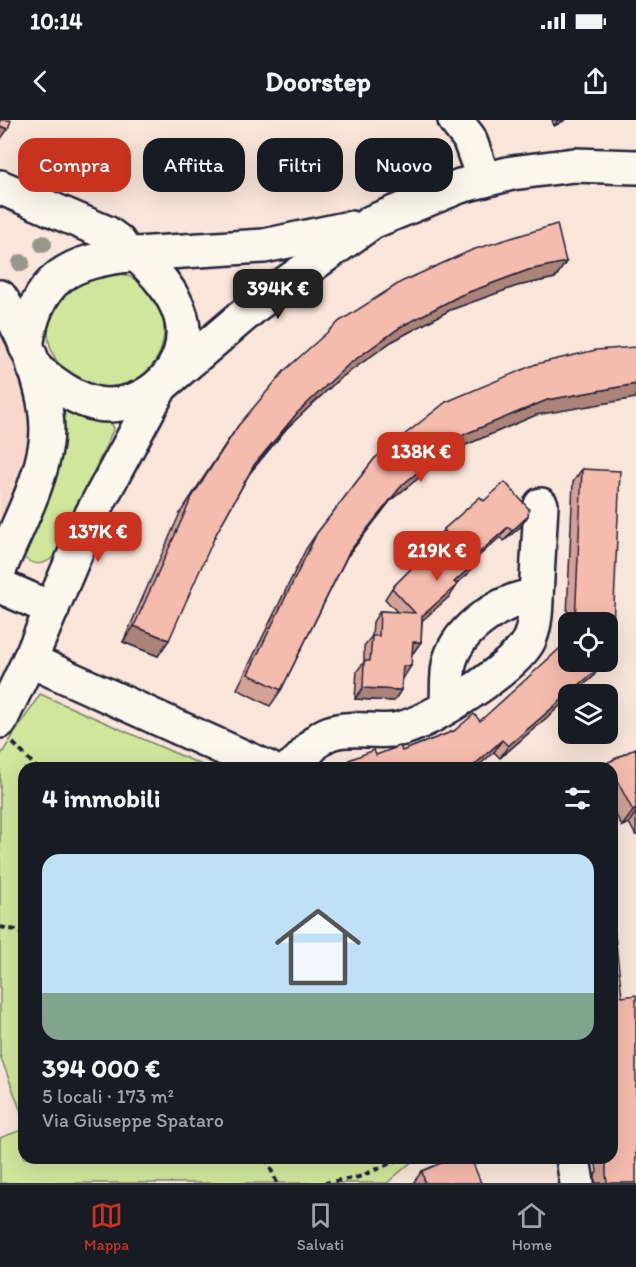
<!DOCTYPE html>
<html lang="it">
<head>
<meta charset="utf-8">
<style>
	body { margin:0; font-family:Itim,sans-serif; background:#20242c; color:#f1f3f6; height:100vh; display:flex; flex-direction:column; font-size:22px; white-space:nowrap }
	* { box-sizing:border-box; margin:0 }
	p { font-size:20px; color:#9ea1a6 }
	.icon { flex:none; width:33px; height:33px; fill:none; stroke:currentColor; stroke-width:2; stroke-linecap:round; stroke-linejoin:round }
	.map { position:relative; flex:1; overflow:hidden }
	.side { position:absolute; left:18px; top:642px; width:600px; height:402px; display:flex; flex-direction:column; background:#171b24; border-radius:18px; box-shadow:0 6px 24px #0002 }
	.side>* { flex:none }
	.guide { position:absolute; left:18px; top:18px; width:600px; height:54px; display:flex; gap:12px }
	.tools { position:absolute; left:558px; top:492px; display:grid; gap:12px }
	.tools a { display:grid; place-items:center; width:60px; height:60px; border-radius:12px; background:#171b24; box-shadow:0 6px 24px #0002; font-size:30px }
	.price { position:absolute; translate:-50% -51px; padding:0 14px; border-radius:12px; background:#c8321e; color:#fff; font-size:20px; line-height:39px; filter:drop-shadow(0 2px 3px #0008) }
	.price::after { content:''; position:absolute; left:50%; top:36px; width:18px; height:14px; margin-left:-9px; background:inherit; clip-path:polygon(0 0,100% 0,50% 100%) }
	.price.on { background:#222; color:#fff }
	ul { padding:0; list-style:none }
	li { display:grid; align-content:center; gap:12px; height:318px; padding:0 24px }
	li span { display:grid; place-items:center; height:186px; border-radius:18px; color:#555 }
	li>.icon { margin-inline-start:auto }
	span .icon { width:108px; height:108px; fill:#fffc; stroke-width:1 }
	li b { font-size:26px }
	h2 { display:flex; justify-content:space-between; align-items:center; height:72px; padding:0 24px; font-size:26px }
	.pill { padding:0 21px; border-radius:18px; background:#171b24; box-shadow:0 6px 24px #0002; font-size:21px; line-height:54px }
	.pill.on { background:#c8321e; color:#fff }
	.status { display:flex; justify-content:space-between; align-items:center; height:42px; padding:0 30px; background:#171b24; direction:ltr }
	.status svg { height:16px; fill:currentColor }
	header { display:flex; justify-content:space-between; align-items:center; height:78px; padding:0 24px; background:#171b24; font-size:27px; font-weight:700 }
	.tab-bar { display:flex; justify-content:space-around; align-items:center; height:84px; border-top:2px solid #363941; background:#171b24; font-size:16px; color:#9ea1a6 }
	.tab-bar a { display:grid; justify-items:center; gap:3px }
	.tab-bar .on { color:#c8321e }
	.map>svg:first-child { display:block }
	.built { fill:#f8d8cc }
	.green { fill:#d0e69b; stroke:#79846b; stroke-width:1.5 }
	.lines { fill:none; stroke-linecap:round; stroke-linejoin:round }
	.minor-casing { stroke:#22223b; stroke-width:38 }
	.path { stroke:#22223b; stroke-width:4; stroke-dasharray:6 4.5; stroke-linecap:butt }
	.minor { stroke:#fbf7ec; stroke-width:33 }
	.tree { fill:#9b958f }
	.wall { fill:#d3a195; stroke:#22223b; stroke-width:1.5 }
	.shaded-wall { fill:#ac8379; stroke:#22223b; stroke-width:1.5 }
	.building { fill:#f5bbad; stroke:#22223b; stroke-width:1.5 }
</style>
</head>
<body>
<div class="status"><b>10:14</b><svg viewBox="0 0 49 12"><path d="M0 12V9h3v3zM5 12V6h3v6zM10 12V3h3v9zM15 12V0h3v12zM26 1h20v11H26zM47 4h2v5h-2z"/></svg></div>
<header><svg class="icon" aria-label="back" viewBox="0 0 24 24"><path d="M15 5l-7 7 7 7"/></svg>Doorstep<svg class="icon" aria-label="share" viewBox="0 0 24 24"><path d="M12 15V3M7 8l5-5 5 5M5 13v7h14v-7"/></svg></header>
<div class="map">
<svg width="636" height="1063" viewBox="0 0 636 1063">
	<rect width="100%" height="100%" fill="#f9e5d9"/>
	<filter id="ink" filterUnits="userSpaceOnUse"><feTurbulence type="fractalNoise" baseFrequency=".0167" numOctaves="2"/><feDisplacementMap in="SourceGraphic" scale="12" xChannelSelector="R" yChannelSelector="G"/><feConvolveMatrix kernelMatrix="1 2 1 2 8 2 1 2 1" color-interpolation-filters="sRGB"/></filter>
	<g filter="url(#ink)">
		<!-- built -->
		<path class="built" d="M 0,198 L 18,232 L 37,324 L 0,411 Z"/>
		<!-- green -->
		<g class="green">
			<circle cx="106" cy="210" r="58"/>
			<path d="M 55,283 L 108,299 L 114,308 L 56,434 C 46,445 36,447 24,438 L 21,430 Z"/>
			<path d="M 40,574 L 209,648 L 24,648 L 24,1000 L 0,935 L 0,636 Z"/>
			<path d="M 24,1009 L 24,1038 L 416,1038 L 387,1063 L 0,1063 L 0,1018 Z"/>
		</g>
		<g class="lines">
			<!-- minor casing -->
			<g class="minor-casing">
				<g id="minor">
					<path d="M 455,0 L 469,18 L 484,60"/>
					<path d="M 0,67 L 107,113 L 118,121 L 128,135"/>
					<path d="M 136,134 L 264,126 L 350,108"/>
					<path d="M 0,177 C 25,213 52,279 46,323 C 40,366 16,408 0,448"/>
					<path d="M 26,227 C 36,156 69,141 136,134 C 154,151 174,172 181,197 C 194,247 146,292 97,284 C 73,279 53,262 34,248"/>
					<path d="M 0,466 L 52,489"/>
					<path d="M 536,476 L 541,385"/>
					<path d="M 29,540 L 268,648"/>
					<path d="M 0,601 L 35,528 L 92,394 L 161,266 L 257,184 L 372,102 L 460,66 L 512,53 L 574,45 L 636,47"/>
					<path d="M 290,648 C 306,639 312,619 330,613 C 351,605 377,614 399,609 C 428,604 516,547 529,520 C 535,507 536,490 536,476 C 503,479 460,507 450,540 C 446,555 448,571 447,587"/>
					<path d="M 573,1038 L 577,1063"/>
				</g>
			</g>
			<!-- path -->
			<g class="path">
				<path d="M 13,623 L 37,648"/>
				<path d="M 0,807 L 16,810 L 24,816"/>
				<path d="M 266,1038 L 277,1063"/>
				<path d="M 324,1063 L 359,1057 L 402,1038"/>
			</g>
			<!-- minor -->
			<use href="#minor" class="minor"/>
		</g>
		<!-- trees -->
		<g class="tree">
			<circle cx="43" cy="124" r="9"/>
			<circle cx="21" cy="143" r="9"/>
		</g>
		<!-- wall -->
		<g class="wall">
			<path d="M 552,0 L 565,0 L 554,6 Z"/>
			<path d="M 566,142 L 555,158 L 517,166 L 450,190 L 391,222 L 338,260 L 287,308 L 250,353 L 216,414 L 158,536 L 123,522 L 180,393 L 227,322 L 238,306 L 340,201 Z"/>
			<path d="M 536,295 L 454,330 L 391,380 L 347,437 L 281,570 L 270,586 L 237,569 L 306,429 L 317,413 L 375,338 Z"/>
			<path d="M 582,349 L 613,507 L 608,515 L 608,502 L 568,502 L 568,518 L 566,518 L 573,362 Z"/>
			<path d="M 484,381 L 521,406 L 504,421 L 500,417 L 472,442 L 474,444 L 467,455 L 456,464 L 457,465 L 450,476 L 422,500 L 421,522 L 413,533 L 412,533 L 404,557 L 402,557 L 401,570 L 394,581 L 355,579 L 357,551 L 364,542 L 364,526 L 372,516 L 373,502 L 380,491 L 397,492 L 385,479 L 392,468 L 438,422 L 436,420 L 444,409 Z"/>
			<path d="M 592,558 L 568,574 L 568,579 L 500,638 L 494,632 L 343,648 L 349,640 L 402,631 L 480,601 Z"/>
			<path d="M 636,628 L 636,716 L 629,703 L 622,706 L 612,688 L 612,648 L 604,648 L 607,643 Z"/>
			<path d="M 595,1038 L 612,1038 L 636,1063 L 595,1063 L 595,1055 L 597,1052 Z"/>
			<path d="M 422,1051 L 481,1063 L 413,1063 Z"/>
		</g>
		<!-- shaded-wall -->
		<g class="shaded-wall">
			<path d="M 558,0 L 565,0 L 554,6 Z"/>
			<path d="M 0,6 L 8,9 L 0,20 Z"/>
			<path d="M 566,142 L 555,158 L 517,166 L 450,190 L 391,222 L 338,260 L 287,308 L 243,361 L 254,345 L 298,292 L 349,244 L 402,206 L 461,175 L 528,150 Z"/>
			<path d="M 636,264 L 636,278 L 536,295 L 454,330 L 391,380 L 338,448 L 349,432 L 402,365 L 465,314 L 547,280 Z"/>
			<path d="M 528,396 L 521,406 L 504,421 L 512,411 Z"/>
			<path d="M 508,407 L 500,417 L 463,450 L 471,440 Z"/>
			<path d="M 474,444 L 467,455 L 446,472 L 454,462 Z"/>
			<path d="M 457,465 L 450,476 L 415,507 L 422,496 Z"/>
			<path d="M 134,506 L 169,520 L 158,536 L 123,522 Z"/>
			<path d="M 608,506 L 613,507 L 608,515 Z"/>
			<path d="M 413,522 L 421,522 L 413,533 L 405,532 Z"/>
			<path d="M 403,546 L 411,546 L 404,557 L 395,556 Z"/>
			<path d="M 601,546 L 592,558 L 573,574 L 568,574 L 568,579 L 500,638 L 508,626 Z"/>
			<path d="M 363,568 L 401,570 L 394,581 L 355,579 Z"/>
			<path d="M 502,620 L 494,632 L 476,648 L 471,648 Z"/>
			<path d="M 636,689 L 636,692 L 629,703 L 622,706 L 633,691 Z"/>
		</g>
		<!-- building -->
		<g class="building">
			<path d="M 0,0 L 11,0 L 8,9 L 0,6 Z"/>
			<path d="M 557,104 L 566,142 L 528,150 L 461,175 L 402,206 L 349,244 L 298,292 L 254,345 L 216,414 L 169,520 L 134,506 L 192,377 L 238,306 L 285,250 L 340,201 L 401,162 L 472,130 Z"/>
			<path d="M 636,227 L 636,264 L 547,280 L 465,314 L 402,365 L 349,432 L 281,570 L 248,554 L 317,413 L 375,338 L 446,282 L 536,244 L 596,230 Z"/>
			<path d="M 582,349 L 620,351 L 613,507 L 608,506 L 608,502 L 575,502 Z"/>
			<path d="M 505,362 L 529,389 L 528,396 L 512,411 L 508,407 L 471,440 L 474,444 L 454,462 L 457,465 L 422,496 L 421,522 L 413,522 L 411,546 L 403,546 L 401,570 L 363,568 L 364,541 L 370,541 L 372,516 L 379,516 L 380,491 L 415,493 L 392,468 L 446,413 L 444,409 L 480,377 L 484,381 Z"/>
			<path d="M 568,521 L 568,542 L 597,542 L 601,546 L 508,626 L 502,620 L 471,648 L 344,648 L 351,645 L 349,640 L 374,630 L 376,635 L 400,626 L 402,631 L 454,611 L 474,594 L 480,601 Z"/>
			<path d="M 636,628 L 636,689 L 633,691 L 612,651 L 612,648 L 610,648 L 607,643 Z"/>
			<path d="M 612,806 L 614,806 L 622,877 L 636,875 L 636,1063 L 607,1063 L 606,1054 L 606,1039 L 608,1039 L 608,1038 L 612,1038 Z"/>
			<path d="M 453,1038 L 471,1038 L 481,1063 L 425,1063 L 422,1051 Z"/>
		</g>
	</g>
</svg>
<div class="tools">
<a><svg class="icon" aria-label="locate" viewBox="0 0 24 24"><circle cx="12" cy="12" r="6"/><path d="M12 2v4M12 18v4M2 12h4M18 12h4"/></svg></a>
<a><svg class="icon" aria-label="layers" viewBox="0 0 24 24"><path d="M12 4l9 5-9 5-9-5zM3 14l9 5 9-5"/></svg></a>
</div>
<b class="price on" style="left:278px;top:200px">394K €</b>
<b class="price" style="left:421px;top:363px">138K €</b>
<b class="price" style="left:98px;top:443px">137K €</b>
<b class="price" style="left:437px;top:462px">219K €</b>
<div class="guide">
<a class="pill on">Compra</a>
<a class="pill">Affitta</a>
<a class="pill">Filtri</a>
<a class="pill">Nuovo</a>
</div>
<section class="side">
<h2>4 immobili<svg class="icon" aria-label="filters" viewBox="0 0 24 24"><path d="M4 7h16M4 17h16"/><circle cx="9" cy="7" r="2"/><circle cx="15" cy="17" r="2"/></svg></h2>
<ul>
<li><span style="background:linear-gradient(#bfe0f5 75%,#7fa58c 0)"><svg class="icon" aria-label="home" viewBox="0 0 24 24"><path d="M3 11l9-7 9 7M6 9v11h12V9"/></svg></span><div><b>394 000 €</b><p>5 locali · 173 m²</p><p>Via Giuseppe Spataro</p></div></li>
</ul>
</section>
</div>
<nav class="tab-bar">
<a class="on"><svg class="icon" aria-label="map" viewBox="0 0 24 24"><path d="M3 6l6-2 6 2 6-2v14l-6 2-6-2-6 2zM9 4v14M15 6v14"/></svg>Mappa</a>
<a><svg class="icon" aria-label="saved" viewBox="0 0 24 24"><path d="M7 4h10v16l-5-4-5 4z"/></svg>Salvati</a>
<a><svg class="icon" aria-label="home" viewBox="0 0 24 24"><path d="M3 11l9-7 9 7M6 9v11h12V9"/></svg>Home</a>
</nav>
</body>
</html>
